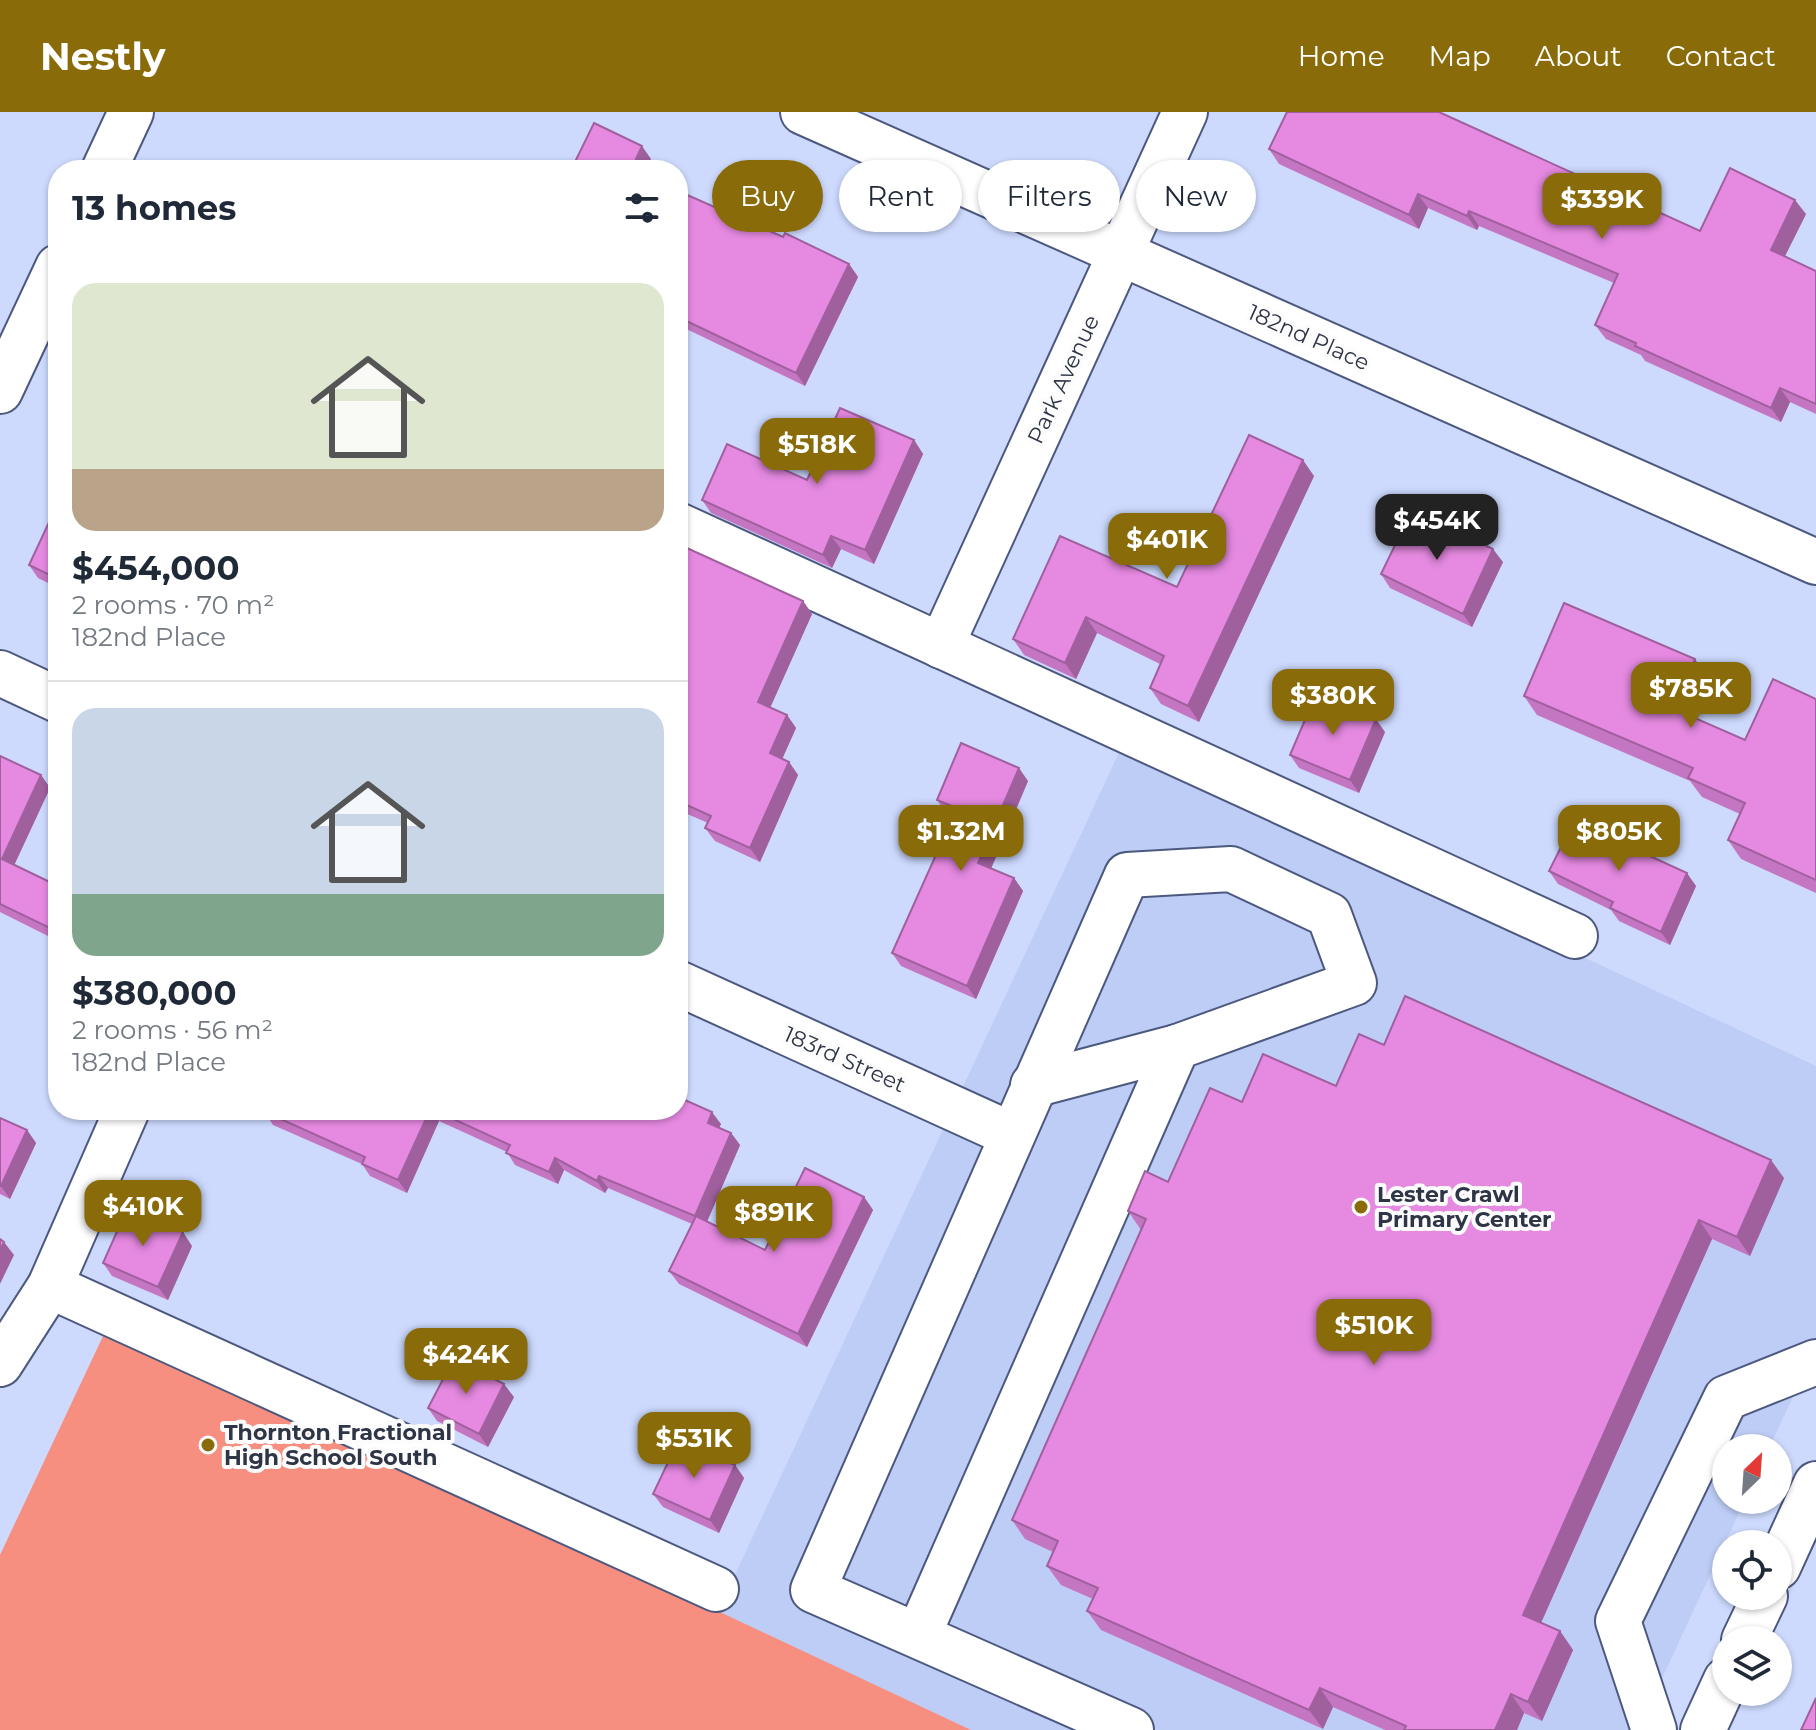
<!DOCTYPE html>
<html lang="en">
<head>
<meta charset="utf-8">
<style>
	body { margin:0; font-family:Montserrat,sans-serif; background:#f6f6f7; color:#1f2937; height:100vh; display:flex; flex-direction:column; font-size:30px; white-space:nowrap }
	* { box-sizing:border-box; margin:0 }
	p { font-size:26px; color:#747a83 }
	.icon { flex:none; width:44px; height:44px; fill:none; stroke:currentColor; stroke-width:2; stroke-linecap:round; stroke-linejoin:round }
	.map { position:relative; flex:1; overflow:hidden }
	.sheet { position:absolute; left:48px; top:48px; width:640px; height:960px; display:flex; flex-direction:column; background:#fff; border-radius:32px; box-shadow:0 2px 6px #0004 }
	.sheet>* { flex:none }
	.hud { position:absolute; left:712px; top:48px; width:760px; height:72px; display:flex; gap:16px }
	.needle { width:52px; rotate:25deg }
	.controls { position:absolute; left:1712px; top:1322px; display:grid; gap:16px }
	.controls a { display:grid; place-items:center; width:80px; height:80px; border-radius:50%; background:#fff; box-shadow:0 2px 6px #0004; font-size:40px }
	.price { position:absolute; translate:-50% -68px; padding:0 18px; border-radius:16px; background:#896b0a; color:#fff; font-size:26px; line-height:52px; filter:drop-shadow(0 2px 4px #0008) }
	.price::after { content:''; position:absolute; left:50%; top:48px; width:24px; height:18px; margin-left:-12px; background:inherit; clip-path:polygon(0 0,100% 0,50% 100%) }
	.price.selected { background:#222; color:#fff }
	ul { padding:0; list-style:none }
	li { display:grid; align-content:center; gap:16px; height:424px; padding:0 24px }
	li+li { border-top:2px solid #e0e1e3 }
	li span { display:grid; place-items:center; height:248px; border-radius:24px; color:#555 }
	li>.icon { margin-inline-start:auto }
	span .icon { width:144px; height:144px; fill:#fffc; stroke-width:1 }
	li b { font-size:34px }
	h2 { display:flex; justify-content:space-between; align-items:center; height:96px; padding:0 24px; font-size:34px }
	.pill { padding:0 28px; border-radius:36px; background:#fff; box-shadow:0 2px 6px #0004; font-size:28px; line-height:72px }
	.pill.selected { background:#896b0a; color:#fff }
	header { display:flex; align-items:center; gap:48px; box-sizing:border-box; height:112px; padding:0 40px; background:#896b0a; color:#fff }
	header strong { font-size:38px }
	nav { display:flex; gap:44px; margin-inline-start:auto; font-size:28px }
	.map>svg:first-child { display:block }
	.built { fill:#becdf6 }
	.green { fill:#f78f81 }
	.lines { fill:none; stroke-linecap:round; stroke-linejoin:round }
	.minor-casing { stroke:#4c597f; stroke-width:48 }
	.minor { stroke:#fff; stroke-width:44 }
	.wall { fill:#c576c2 }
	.shaded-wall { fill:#a0609e }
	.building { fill:#e589e1; stroke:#a0609e; stroke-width:2 }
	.poi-dot { fill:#896b0a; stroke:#fcfcfc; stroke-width:3 }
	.labels { text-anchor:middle; stroke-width:8; stroke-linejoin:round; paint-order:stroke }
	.street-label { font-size:22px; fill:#2e3546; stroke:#fcfcfc }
	.poi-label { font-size:22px; font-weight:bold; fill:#2e3546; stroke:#fcfcfc; text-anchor:start }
</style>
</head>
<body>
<header>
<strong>Nestly</strong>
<nav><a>Home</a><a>Map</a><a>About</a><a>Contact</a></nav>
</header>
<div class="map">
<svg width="1816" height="1618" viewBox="0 0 1816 1618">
	<rect width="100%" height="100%" fill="#cddafe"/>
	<!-- built -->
	<path class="built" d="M 1124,630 L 1816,954 L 1816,1236 L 1769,1336 L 1726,1336 L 1726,1388 L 1745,1388 L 1638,1618 L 0,1618 L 0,1443 L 130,1223 L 718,1499 Z"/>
	<!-- green -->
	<path class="green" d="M 104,1222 L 130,1223 L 971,1618 L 0,1618 L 0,1443 Z"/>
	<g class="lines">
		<!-- minor casing -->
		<g class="minor-casing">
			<g id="minor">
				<path d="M 803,0 L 1816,450"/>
				<path d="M 104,58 L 131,0"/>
				<path d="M 0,279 L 58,155"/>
				<path d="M 678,413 L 1575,824"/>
				<path d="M 941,534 L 1185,0"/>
				<path d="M 0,561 L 58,588"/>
				<path d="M 678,871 L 1012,1023"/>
				<path d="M 1033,973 L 1177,935"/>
				<path d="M 50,1174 L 716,1477"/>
				<path d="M 0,1252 L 50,1174 L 127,998"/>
				<path d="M 1778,1455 L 1816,1372"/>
				<path d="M 918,1524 L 813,1478 L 1127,763 L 1231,757 L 1329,803 L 1354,871 L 1177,935 L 918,1524 L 1131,1618"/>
				<path d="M 1744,1528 L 1765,1484"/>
				<path d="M 1654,1618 L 1618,1509 L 1726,1286 L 1816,1250"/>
				<path d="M 1703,1618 L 1726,1568"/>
			</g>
		</g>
		<!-- minor -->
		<use href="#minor" class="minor"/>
	</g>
	<!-- wall -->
	<g class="wall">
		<path d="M 1269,37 L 1700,119 L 1806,102 L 1785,144 L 1816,159 L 1816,302 L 1790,290 L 1781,310 L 1645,249 L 1641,243 L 1606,227 L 1595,213 L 1614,171 L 1479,114 L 1477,118 L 1428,96 L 1419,117 L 1279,52 Z"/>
		<path d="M 678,79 L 849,152 L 858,165 L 805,274 L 678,213 Z"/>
		<path d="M 914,328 L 923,342 L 874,452 L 841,437 L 832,456 L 711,401 L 702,388 L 807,368 Z"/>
		<path d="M 1314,364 L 1199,610 L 1161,592 L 1150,576 L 1160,552 L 1097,521 L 1076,567 L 1024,543 L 1013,527 L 1177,475 Z"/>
		<path d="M 58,391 L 58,476 L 38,466 L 29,453 Z"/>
		<path d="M 678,432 L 803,489 L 812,502 L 770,595 L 787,603 L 796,616 L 782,647 L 789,650 L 798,663 L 760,750 L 715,729 L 705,716 L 708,711 L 678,698 Z"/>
		<path d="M 1503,450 L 1472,515 L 1390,476 L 1381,462 Z"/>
		<path d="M 1708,566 L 1691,605 L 1745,628 L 1816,587 L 1816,781 L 1741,747 L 1728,728 L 1740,702 L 1702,685 L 1690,669 L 1537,603 L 1524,584 Z"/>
		<path d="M 1385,620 L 1359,681 L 1299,656 L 1290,643 Z"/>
		<path d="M 0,644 L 41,663 L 50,676 L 14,753 L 58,774 L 58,829 L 0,800 Z"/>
		<path d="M 1028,669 L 991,756 L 1014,766 L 1023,779 L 976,887 L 901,854 L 892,841 L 953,704 L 946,701 L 937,688 Z"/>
		<path d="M 1631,730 L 1636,738 L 1696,774 L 1670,833 L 1619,809 L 1611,798 L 1558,772 L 1549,759 Z"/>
		<path d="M 1384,933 L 1784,1066 L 1750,1144 L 1712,1127 L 1541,1511 L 1560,1519 L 1573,1538 L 1542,1609 L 1524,1601 L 1517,1618 L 1385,1618 L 1333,1595 L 1323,1617 L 1101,1518 L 1087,1499 L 1093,1487 L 1061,1473 L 1047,1454 L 1053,1440 L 1025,1427 L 1012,1408 L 1141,1118 L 1128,1099 L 1168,1070 L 1242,990 L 1336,974 Z"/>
		<path d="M 266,998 L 678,998 L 721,1012 L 719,1016 L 731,1021 L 740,1033 L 707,1109 L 765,1138 L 864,1085 L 873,1098 L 807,1235 L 679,1172 L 669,1159 L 692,1112 L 608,1076 L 605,1081 L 564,1058 L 558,1072 L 515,1053 L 507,1040 L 439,1009 L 407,1081 L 370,1064 L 362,1052 L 273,1013 L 265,1000 Z"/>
		<path d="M 0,1006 L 27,1018 L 36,1031 L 10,1087 L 0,1082 Z"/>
		<path d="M 192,1134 L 168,1188 L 112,1164 L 103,1151 Z"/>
		<path d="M 514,1285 L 488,1335 L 437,1309 L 428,1296 Z"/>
		<path d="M 735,1353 L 744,1366 L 719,1421 L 663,1395 L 653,1382 Z"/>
	</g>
	<!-- shaded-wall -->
	<g class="shaded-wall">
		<path d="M 642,34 L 651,47 L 646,58 L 631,58 Z"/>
		<path d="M 1418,82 L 1428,96 L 1419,117 L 1409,103 Z"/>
		<path d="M 1795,88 L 1806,102 L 1781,152 L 1771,138 Z"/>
		<path d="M 1469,99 L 1479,114 L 1477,118 L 1467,104 Z"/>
		<path d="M 849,152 L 858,165 L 805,274 L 796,261 Z"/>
		<path d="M 1780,276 L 1790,290 L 1781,310 L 1771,296 Z"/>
		<path d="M 914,328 L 923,342 L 874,452 L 865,438 Z"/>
		<path d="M 1303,348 L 1314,364 L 1199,610 L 1188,594 Z"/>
		<path d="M 831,424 L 841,437 L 832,456 L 823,443 Z"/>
		<path d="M 1493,437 L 1503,450 L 1472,515 L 1463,502 Z"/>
		<path d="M 803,489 L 812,502 L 767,603 L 758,590 Z"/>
		<path d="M 1086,505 L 1097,521 L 1076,567 L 1065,551 Z"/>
		<path d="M 1695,547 L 1708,566 L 1687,616 L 1674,597 Z"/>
		<path d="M 787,603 L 796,616 L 779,654 L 770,641 Z"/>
		<path d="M 1376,607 L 1385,620 L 1359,681 L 1350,668 Z"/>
		<path d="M 789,650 L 798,663 L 760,750 L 750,736 Z"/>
		<path d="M 1019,656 L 1028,669 L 988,764 L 978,751 Z"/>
		<path d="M 41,663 L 50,676 L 11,760 L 2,747 Z"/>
		<path d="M 1687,761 L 1696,774 L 1670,833 L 1661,820 Z"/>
		<path d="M 1014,766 L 1023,779 L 976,887 L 967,874 Z"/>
		<path d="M 430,998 L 432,998 L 439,1009 L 407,1081 L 398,1068 Z"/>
		<path d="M 712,1000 L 721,1012 L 716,1023 L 708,1011 Z"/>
		<path d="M 27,1018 L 36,1031 L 10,1087 L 1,1074 Z"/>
		<path d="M 731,1021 L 740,1033 L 704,1117 L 695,1104 Z"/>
		<path d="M 555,1046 L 564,1058 L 558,1072 L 549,1060 Z"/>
		<path d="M 1771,1048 L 1784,1066 L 1750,1144 L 1737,1125 Z"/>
		<path d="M 599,1064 L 608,1076 L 605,1081 L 597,1069 Z"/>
		<path d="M 864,1085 L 873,1098 L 807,1235 L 798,1222 Z"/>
		<path d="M 1699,1108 L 1712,1127 L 1536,1522 L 1523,1503 Z"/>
		<path d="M 183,1120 L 192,1134 L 168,1188 L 158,1175 Z"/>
		<path d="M 4,1130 L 14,1143 L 0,1172 L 0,1139 Z"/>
		<path d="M 504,1272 L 514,1285 L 488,1335 L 479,1322 Z"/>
		<path d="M 735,1353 L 744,1366 L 719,1421 L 710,1408 Z"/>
		<path d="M 1560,1519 L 1573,1538 L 1542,1609 L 1528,1590 Z"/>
		<path d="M 1320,1576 L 1333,1595 L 1323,1617 L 1309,1598 Z"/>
		<path d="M 1511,1582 L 1524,1601 L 1517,1618 L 1495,1618 Z"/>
	</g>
	<!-- building -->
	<g class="building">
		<path d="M 1287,0 L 1439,0 L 1700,119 L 1730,56 L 1795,88 L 1771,138 L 1816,159 L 1816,292 L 1780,276 L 1771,296 L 1635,234 L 1636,231 L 1595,213 L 1618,162 L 1469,99 L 1467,104 L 1418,82 L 1409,103 L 1269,37 Z"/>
		<path d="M 594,11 L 642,34 L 631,58 L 571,58 Z"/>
		<path d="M 678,79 L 783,125 L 785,121 L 849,152 L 796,261 L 678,205 Z"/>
		<path d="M 840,296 L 914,328 L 865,438 L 831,424 L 823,443 L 702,388 L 727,332 L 807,368 Z"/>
		<path d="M 1249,323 L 1303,348 L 1188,594 L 1150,576 L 1164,544 L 1086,505 L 1065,551 L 1013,527 L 1060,424 L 1177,475 Z"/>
		<path d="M 58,391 L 58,467 L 29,453 Z"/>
		<path d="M 1412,398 L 1493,437 L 1463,502 L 1381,462 Z"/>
		<path d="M 678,432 L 803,489 L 758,590 L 787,603 L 770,641 L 789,650 L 750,736 L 705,716 L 711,704 L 678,689 Z"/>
		<path d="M 1564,491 L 1695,547 L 1674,597 L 1745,628 L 1773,567 L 1816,587 L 1816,768 L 1728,728 L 1745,691 L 1688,666 L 1693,656 L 1524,584 Z"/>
		<path d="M 1316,582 L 1376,607 L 1350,668 L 1290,643 Z"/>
		<path d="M 961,631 L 1019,656 L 978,751 L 1014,766 L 967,874 L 892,841 L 957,696 L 937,688 Z"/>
		<path d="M 0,644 L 41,663 L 2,747 L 58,774 L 58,820 L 0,792 Z"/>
		<path d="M 1577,703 L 1631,730 L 1628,734 L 1687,761 L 1661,820 L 1610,796 L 1613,790 L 1549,759 Z"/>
		<path d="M 1405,884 L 1771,1048 L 1737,1125 L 1699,1108 L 1523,1503 L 1560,1519 L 1528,1590 L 1511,1582 L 1495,1618 L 1404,1618 L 1406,1614 L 1320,1576 L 1309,1598 L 1087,1499 L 1098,1476 L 1047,1454 L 1058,1429 L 1012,1408 L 1146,1107 L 1128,1099 L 1145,1059 L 1168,1070 L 1210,976 L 1242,990 L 1263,942 L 1336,974 L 1359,922 L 1384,933 Z"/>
		<path d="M 678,985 L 712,1000 L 708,1011 L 731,1021 L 695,1104 L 599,1064 L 597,1069 L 555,1046 L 549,1060 L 506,1041 L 510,1033 L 434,998 L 678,998 Z"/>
		<path d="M 266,998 L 430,998 L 398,1068 L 362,1052 L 365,1045 L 265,1000 Z"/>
		<path d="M 0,1006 L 27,1018 L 1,1074 L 0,1074 Z"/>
		<path d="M 805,1056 L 864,1085 L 798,1222 L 669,1159 L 696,1104 L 765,1138 Z"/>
		<path d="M 127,1097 L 183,1120 L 158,1175 L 103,1151 Z"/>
		<path d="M 0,1127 L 4,1130 L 0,1139 Z"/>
		<path d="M 454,1246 L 504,1272 L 479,1322 L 428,1296 Z"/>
		<path d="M 679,1327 L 735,1353 L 710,1408 L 653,1382 Z"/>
		<path d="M 1816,1586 L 1816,1618 L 1801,1618 Z"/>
	</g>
	<!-- markers -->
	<g class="poi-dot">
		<circle cx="1361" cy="1095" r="8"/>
		<circle cx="208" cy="1333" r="8"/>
	</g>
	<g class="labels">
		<!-- street labels -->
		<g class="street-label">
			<text transform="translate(1309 225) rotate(24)" y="8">182nd Place</text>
			<text transform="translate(1063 267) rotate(-65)" y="8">Park Avenue</text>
			<text transform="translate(845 947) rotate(24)" y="8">183rd Street</text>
		</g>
		<!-- poi labels -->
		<g class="poi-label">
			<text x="1377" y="1090">Lester Crawl<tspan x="1377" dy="25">Primary Center</tspan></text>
			<text x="224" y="1328">Thornton Fractional<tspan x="224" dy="25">High School South</tspan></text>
		</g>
	</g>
</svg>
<div class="controls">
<a><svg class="needle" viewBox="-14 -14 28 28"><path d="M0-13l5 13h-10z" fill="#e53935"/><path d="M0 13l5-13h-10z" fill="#747a83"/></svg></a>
<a><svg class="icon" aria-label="locate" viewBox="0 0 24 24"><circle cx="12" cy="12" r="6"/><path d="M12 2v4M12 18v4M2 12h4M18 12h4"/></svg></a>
<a><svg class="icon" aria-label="layers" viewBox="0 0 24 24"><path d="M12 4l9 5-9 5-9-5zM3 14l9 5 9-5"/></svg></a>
</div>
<b class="price" style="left:1602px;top:129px">$339K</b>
<b class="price" style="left:817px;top:374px">$518K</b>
<b class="price selected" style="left:1437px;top:450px">$454K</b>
<b class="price" style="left:1167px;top:469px">$401K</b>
<b class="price" style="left:1691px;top:618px">$785K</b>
<b class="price" style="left:1333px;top:625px">$380K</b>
<b class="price" style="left:961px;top:761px">$1.32M</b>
<b class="price" style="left:1619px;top:761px">$805K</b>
<b class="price" style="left:143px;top:1136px">$410K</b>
<b class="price" style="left:774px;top:1142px">$891K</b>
<b class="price" style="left:1374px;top:1255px">$510K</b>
<b class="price" style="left:466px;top:1284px">$424K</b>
<b class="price" style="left:694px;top:1368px">$531K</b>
<div class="hud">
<a class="pill selected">Buy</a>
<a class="pill">Rent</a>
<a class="pill">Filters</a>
<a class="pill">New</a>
</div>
<section class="sheet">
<h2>13 homes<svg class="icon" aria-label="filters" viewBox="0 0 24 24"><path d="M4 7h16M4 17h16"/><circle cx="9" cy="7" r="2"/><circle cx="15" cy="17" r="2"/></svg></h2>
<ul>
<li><span style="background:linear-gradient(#dfe7d0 75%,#b9a48a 0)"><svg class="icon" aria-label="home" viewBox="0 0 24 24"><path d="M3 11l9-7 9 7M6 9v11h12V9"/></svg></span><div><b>$454,000</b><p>2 rooms · 70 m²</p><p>182nd Place</p></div></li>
<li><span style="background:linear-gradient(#c9d6e8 75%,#7fa58c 0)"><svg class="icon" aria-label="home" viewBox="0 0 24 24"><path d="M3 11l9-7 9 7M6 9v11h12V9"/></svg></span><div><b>$380,000</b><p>2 rooms · 56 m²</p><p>182nd Place</p></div></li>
</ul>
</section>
</div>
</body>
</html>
